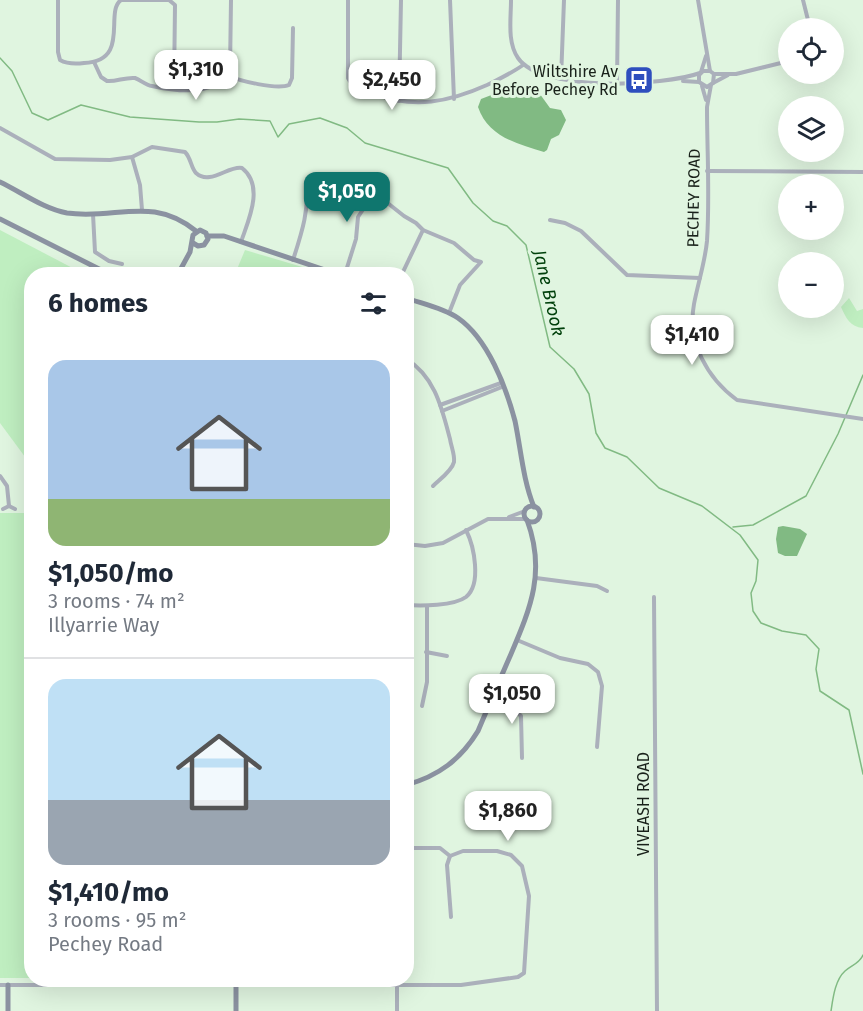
<!DOCTYPE html>
<html lang="en">
<head>
<meta charset="utf-8">
<style>
	body { margin:0; font-family:"Fira Sans",sans-serif; background:#f6f6f7; color:#1f2937; height:100vh; display:flex; flex-direction:column; font-size:22px; white-space:nowrap }
	* { box-sizing:border-box; margin:0 }
	p { font-size:20px; color:#747a83 }
	.icon { flex:none; width:33px; height:33px; fill:none; stroke:currentColor; stroke-width:2; stroke-linecap:round; stroke-linejoin:round }
	.map { position:relative; flex:1; overflow:hidden }
	.sheet { position:absolute; left:24px; top:267px; width:390px; height:720px; display:flex; flex-direction:column; background:#fff; border-radius:24px; box-shadow:0 6px 24px #0002 }
	.sheet>* { flex:none }
	.controls { position:absolute; left:778px; top:18px; display:grid; gap:12px }
	.controls a { display:grid; place-items:center; width:66px; height:66px; border-radius:50%; background:#fff; box-shadow:0 6px 24px #0002; font-size:30px }
	.price { position:absolute; translate:-50% -51px; padding:0 14px; border-radius:12px; background:#fff; color:#222; font-size:20px; line-height:39px; filter:drop-shadow(0 2px 3px #0008) }
	.price::after { content:''; position:absolute; left:50%; top:36px; width:18px; height:14px; margin-left:-9px; background:inherit; clip-path:polygon(0 0,100% 0,50% 100%) }
	.price.current { background:#0f766e; color:#fff }
	ul { padding:0; list-style:none }
	li { display:grid; align-content:center; gap:12px; height:318px; padding:0 24px }
	li+li { border-top:2px solid #e0e1e3 }
	li span { display:grid; place-items:center; height:186px; border-radius:18px; color:#555 }
	li>.icon { margin-inline-start:auto }
	span .icon { width:108px; height:108px; fill:#fffc; stroke-width:1 }
	li b { font-size:26px }
	h2 { display:flex; justify-content:space-between; align-items:center; height:72px; padding:0 24px; font-size:26px }
	.map>svg:first-child { display:block }
	.green { fill:#bfeec0 }
	.water { fill:#81ba83 }
	.lines { fill:none; stroke-linecap:round; stroke-linejoin:round }
	.stream { stroke:#81ba83; stroke-width:1.5 }
	.street { stroke:#abb0bb; stroke-width:4 }
	.secondary { stroke:#8b92a1; stroke-width:5 }
	.labels { text-anchor:middle; stroke-width:6; stroke-linejoin:round; paint-order:stroke }
	.poi-label { font-size:16px; fill:#19211a; stroke:#e0f5e0; text-anchor:end }
	.street-label { font-size:16px; fill:#19211a; stroke:#e0f5e0 }
	.water-label { font-size:18px; font-style:italic; fill:#00400b; stroke:#e0f5e0 }
</style>
</head>
<body>
<div class="map">
<svg width="863" height="1011" viewBox="0 0 863 1011">
	<rect width="100%" height="100%" fill="#e0f5e0"/>
	<!-- green -->
	<g class="green">
		<path d="M 0,230 L 84,274 L 32,274 L 31,465 L 0,423 Z"/>
		<path d="M 245,250 L 326,274 L 235,274 Z"/>
		<path d="M 849,298 L 857,311 L 863,309 L 863,328 C 850,327 846,318 841,307 Z"/>
		<rect x="0" y="513" width="31" height="465"/>
	</g>
	<!-- water -->
	<g class="water">
		<path d="M 537,90 L 550,108 L 561,110 L 566,120 L 559,135 L 551,139 L 547,150 L 544,152 C 518,144 488,137 478,107 L 481,99 L 494,94 Z"/>
		<path d="M 783,526 L 800,529 L 807,534 L 797,556 L 785,556 L 778,553 L 776,539 L 778,527 Z"/>
	</g>
	<g class="lines">
		<!-- stream -->
		<g class="stream">
			<path d="M 0,58 L 12,71 L 32,113 L 48,120 L 81,105 L 130,117 L 199,122 L 217,122 L 239,119 L 270,121 L 278,137 L 289,124 L 320,118 L 347,128 L 365,143 L 448,168 L 473,203 L 493,221 L 507,226 L 526,245 L 550,347 L 574,369 L 589,394 L 596,433 L 605,448 L 627,457 L 659,488 L 702,506 L 740,535 L 758,560 L 756,581 L 751,593 L 753,611 L 761,623 L 782,631 L 806,635 L 819,649 L 816,669 L 820,691 L 849,710 L 863,774"/>
			<path d="M 733,527 L 753,525 L 806,496 L 838,434 L 863,375"/>
			<path d="M 831,1011 C 833,998 835,980 845,971 C 852,965 860,963 863,955"/>
		</g>
		<!-- street -->
		<g class="street">
			<path d="M 58,0 L 58,52 L 60,60 C 67,64 76,64 84,63 C 131,61 104,12 121,0 L 169,0 L 175,5 L 174,88"/>
			<path d="M 348,0 L 348,78 C 353,88 364,90 375,94 C 414,109 449,102 487,85 C 499,79 512,73 523,65"/>
			<path d="M 450,0 L 454,99"/>
			<path d="M 511,0 C 511,19 507,42 518,58 C 542,93 664,86 700,73"/>
			<path d="M 698,0 L 710,71"/>
			<path d="M 803,0 L 810,28"/>
			<path d="M 94,62 L 101,77 L 107,81 C 116,82 125,77 135,78 C 141,80 145,85 152,86 C 175,91 217,97 230,70 L 231,0"/>
			<path d="M 701,72 L 706,56"/>
			<path d="M 714,74 L 736,74 L 789,61"/>
			<path d="M 227,75 C 239,81 277,90 289,85 L 292,78 L 293,28"/>
			<path d="M 561,79 L 564,0"/>
			<path d="M 683,81 L 699,82 L 707,87 L 713,83 L 714,74 L 710,71 L 703,71 L 699,75 L 699,82"/>
			<path d="M 713,83 L 728,75"/>
			<path d="M 617,84 L 618,0"/>
			<path d="M 711,85 L 707,107 C 707,151 710,196 707,241 C 705,262 698,283 694,304 C 687,342 707,378 737,400 L 863,419"/>
			<path d="M 702,86 L 706,100"/>
			<path d="M 399,101 L 401,0"/>
			<path d="M 0,128 L 55,159 L 110,160 L 132,157 L 152,147 L 185,152 C 191,158 191,168 196,173 C 210,186 229,165 242,168 C 265,186 248,221 241,242"/>
			<path d="M 132,157 L 140,185 L 142,210"/>
			<path d="M 707,171 L 863,172"/>
			<path d="M 93,214 L 95,252 L 109,261 L 122,264"/>
			<path d="M 550,220 L 565,223 L 581,231 L 627,275 L 700,278"/>
			<path d="M 293,260 C 301,235 310,209 306,182"/>
			<path d="M 180,271 L 187,274"/>
			<path d="M 345,274 L 356,239 L 358,217 L 372,196 L 380,197 L 404,216 L 416,223 L 423,230 L 454,243 L 474,260 L 481,262 L 460,285 L 449,313"/>
			<path d="M 402,274 L 423,230"/>
			<path d="M 406,359 C 435,376 442,409 450,439 C 451,446 455,455 454,462 C 452,471 439,480 433,486"/>
			<path d="M 440,405 L 501,383"/>
			<path d="M 442,411 L 502,387"/>
			<path d="M 0,476 L 7,486 L 9,506"/>
			<path d="M 3,509 L 9,506 L 15,509"/>
			<path d="M 509,517 L 525,511"/>
			<path d="M 406,544 L 425,546 L 443,543 L 488,519 L 526,519"/>
			<path d="M 536,578 L 597,586 L 607,591"/>
			<path d="M 654,597 L 657,1011"/>
			<path d="M 406,605 C 421,606 454,606 466,597 C 482,584 474,546 466,530"/>
			<path d="M 517,640 L 560,658 L 588,664 L 598,672 L 602,686 L 597,747"/>
			<path d="M 426,652 L 447,656"/>
			<path d="M 491,701 L 515,710 L 521,716 L 522,758"/>
			<path d="M 422,706 L 427,682 L 427,606"/>
			<path d="M 406,848 L 440,848 L 450,856"/>
			<path d="M 0,985 L 461,985 L 518,977 L 524,973 L 529,896 L 522,866 L 511,855 L 497,851 L 463,851 L 450,856 L 447,865 L 451,917"/>
			<path d="M 397,1011 L 397,986"/>
		</g>
		<!-- secondary -->
		<g class="secondary">
			<path d="M 0,182 C 21,192 44,209 67,213 C 117,220 151,195 196,231"/>
			<path d="M 0,219 L 109,274"/>
			<path d="M 207,236 L 224,236 L 337,274"/>
			<path d="M 178,274 L 190,252 L 193,235 L 200,230 L 206,233 L 208,239 L 204,245 L 198,246 L 193,243"/>
			<path d="M 406,298 C 423,304 443,308 458,318 C 488,339 506,387 515,421 C 521,450 523,480 534,507"/>
			<circle cx="532" cy="514" r="8"/>
			<path d="M 406,785 C 439,776 461,759 478,731 C 489,705 500,679 511,654 C 531,607 546,571 527,520"/>
			<path d="M 236,980 L 236,1011"/>
			<path d="M 8,985 L 8,1011"/>
		</g>
	</g>
	<!-- icons -->
	<defs>
		<g id="bus-square" transform="scale(1.5)"><rect x="-9" y="-9" width="18" height="18" rx="4" fill="#2e4ebe" stroke="#e0f5e0"/><path d="M-5-6H5V4H4V6H2V4H-2V6H-4V4H-5ZM-3.5-4V0h7V-4ZM-3.5 1.2v1.5H-2V1.2ZM2 1.2v1.5H3.5V1.2Z" fill="#fff"/></g>
	</defs>
	<g fill-rule="evenodd">
		<use href="#bus-square" x="639" y="80"/>
	</g>
	<g class="labels">
		<!-- poi labels -->
		<g class="poi-label">
			<text x="618" y="77">Wiltshire Av<tspan x="618" dy="18">Before Pechey Rd</tspan></text>
		</g>
		<!-- street labels -->
		<g class="street-label">
			<text transform="translate(693 198) rotate(-89)" y="6">PECHEY ROAD</text>
			<text transform="translate(643 804) rotate(-90)" y="6">VIVEASH ROAD</text>
		</g>
		<!-- water labels -->
		<g class="water-label">
			<text transform="translate(549 293) rotate(77)" y="6">Jane Brook</text>
		</g>
	</g>
</svg>
<div class="controls">
<a><svg class="icon" aria-label="locate" viewBox="0 0 24 24"><circle cx="12" cy="12" r="6"/><path d="M12 2v4M12 18v4M2 12h4M18 12h4"/></svg></a>
<a><svg class="icon" aria-label="layers" viewBox="0 0 24 24"><path d="M12 4l9 5-9 5-9-5zM3 14l9 5 9-5"/></svg></a>
<a>+</a>
<a>−</a>
</div>
<b class="price" style="left:196px;top:101px">$1,310</b>
<b class="price" style="left:392px;top:111px">$2,450</b>
<b class="price current" style="left:347px;top:223px">$1,050</b>
<b class="price" style="left:692px;top:366px">$1,410</b>
<b class="price" style="left:512px;top:725px">$1,050</b>
<b class="price" style="left:508px;top:842px">$1,860</b>
<section class="sheet">
<h2>6 homes<svg class="icon" aria-label="filters" viewBox="0 0 24 24"><path d="M4 7h16M4 17h16"/><circle cx="9" cy="7" r="2"/><circle cx="15" cy="17" r="2"/></svg></h2>
<ul>
<li><span style="background:linear-gradient(#a9c7e8 75%,#8fb573 0)"><svg class="icon" aria-label="home" viewBox="0 0 24 24"><path d="M3 11l9-7 9 7M6 9v11h12V9"/></svg></span><div><b>$1,050/mo</b><p>3 rooms · 74 m²</p><p>Illyarrie Way</p></div></li>
<li><span style="background:linear-gradient(#bfe0f5 65%,#9aa5b1 0)"><svg class="icon" aria-label="home" viewBox="0 0 24 24"><path d="M3 11l9-7 9 7M6 9v11h12V9"/></svg></span><div><b>$1,410/mo</b><p>3 rooms · 95 m²</p><p>Pechey Road</p></div></li>
</ul>
</section>
</div>
</body>
</html>
